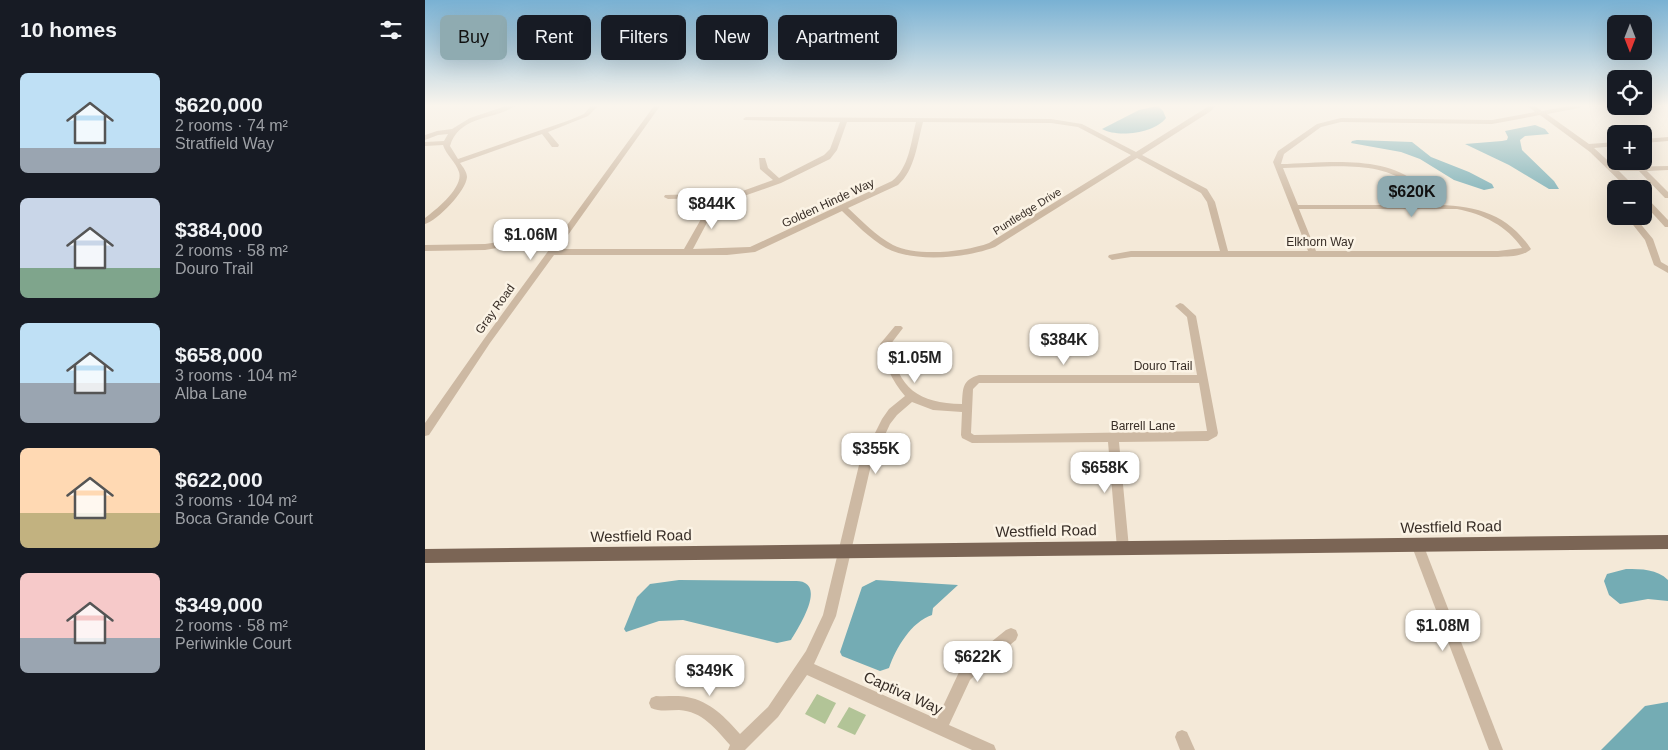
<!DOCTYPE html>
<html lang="en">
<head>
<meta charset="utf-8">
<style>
	body { margin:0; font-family:Arial,sans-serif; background:#20242c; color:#f1f3f6; height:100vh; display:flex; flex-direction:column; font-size:19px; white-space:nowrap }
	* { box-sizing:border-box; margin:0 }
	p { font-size:16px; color:#9ea1a6 }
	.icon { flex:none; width:28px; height:28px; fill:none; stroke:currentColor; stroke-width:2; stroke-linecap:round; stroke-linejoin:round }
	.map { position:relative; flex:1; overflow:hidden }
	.panel { display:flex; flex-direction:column; background:#171b24; width:425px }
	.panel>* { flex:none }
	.banner { position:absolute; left:15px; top:15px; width:475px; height:45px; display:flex; gap:10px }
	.needle { width:32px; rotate:180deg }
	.buttons { position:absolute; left:1182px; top:15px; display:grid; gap:10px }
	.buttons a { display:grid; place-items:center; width:45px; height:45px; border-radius:8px; background:#171b24; box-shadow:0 5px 20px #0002; font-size:25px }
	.price { position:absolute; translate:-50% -42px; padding:0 11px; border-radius:10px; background:#fff; color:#222; font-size:16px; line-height:32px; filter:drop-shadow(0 1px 2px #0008) }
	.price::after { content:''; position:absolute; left:50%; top:30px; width:15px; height:11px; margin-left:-8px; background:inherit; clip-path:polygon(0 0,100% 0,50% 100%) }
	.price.active { background:#8fabb1; color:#111 }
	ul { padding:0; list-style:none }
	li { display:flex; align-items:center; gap:15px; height:125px; padding:0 20px }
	li span { display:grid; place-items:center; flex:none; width:140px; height:100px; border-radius:8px; color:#555 }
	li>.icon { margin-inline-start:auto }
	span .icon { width:60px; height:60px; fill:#fffc; stroke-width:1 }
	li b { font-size:21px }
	h2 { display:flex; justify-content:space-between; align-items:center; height:60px; padding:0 20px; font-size:21px }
	.tag { padding:0 18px; border-radius:8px; background:#171b24; box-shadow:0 5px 20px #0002; font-size:18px; line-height:45px }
	.tag.active { background:#8fabb1; color:#111 }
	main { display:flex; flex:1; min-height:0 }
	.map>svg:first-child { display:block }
	.green { fill:#b2c497 }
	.water { fill:#74acb4 }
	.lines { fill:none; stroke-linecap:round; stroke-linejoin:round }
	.minor { fill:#cdb9a3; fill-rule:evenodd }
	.major { fill:#7b6555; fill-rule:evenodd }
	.labels { text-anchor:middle; stroke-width:5; stroke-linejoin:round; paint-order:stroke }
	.far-street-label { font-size:11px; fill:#372d26; stroke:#fbf3e5 }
	.street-label { font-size:12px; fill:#372d26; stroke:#fbf3e5 }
	.near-street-label { font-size:15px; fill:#372d26; stroke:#fbf3e5 }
</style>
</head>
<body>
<main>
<section class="panel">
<h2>10 homes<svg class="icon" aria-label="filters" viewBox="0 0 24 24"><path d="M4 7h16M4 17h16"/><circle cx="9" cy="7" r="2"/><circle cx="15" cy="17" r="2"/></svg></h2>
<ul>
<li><span style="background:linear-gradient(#bfe0f5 75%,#9aa5b1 0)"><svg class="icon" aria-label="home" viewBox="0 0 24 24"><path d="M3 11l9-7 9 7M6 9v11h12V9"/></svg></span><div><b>$620,000</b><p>2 rooms · 74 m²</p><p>Stratfield Way</p></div></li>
<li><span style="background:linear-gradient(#c9d6e8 70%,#7fa58c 0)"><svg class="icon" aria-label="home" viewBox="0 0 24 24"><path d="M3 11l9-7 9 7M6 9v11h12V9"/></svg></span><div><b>$384,000</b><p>2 rooms · 58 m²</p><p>Douro Trail</p></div></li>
<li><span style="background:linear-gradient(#bfe0f5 60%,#9aa5b1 0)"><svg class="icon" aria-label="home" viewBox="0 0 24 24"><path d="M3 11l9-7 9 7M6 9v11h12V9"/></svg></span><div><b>$658,000</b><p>3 rooms · 104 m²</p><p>Alba Lane</p></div></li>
<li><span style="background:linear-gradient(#ffd9b3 65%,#c2b280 0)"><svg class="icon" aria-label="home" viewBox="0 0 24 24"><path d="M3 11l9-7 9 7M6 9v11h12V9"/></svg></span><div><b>$622,000</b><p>3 rooms · 104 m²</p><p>Boca Grande Court</p></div></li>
<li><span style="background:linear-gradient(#f6c9c9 65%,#9aa5b1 0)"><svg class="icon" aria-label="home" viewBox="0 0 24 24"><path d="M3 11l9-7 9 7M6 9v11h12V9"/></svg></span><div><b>$349,000</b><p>2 rooms · 58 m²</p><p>Periwinkle Court</p></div></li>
</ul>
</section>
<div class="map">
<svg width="1243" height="750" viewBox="0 0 1243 750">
	<rect width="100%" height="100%" fill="#f4e9d8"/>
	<!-- green -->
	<g class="green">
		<path d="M 392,694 L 411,703 L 400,724 L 380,714 Z"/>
		<path d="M 424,707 L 441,715 L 430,735 L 412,727 Z"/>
	</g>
	<!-- water -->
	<g class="water">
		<path d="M 733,106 L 738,111 L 741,118 C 730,133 693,138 677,129 L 714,110 Z"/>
		<path d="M 1110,125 L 1120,129 L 1124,134 L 1100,136 L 1095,140 L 1097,150 L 1129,181 L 1134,189 L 1124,189 L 1084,165 L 1040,144 L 1077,141 L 1082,140 L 1083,137 L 1080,131 Z"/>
		<path d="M 932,140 L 987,142 L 1006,157 L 1044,172 L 1067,184 L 1069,188 L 1059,190 L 1029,180 L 995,159 L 976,152 L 926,143 L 927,141 Z"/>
		<path d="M 1201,569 C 1217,569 1232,569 1243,580 L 1243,601 L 1223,599 L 1195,604 L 1184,595 L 1179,581 L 1182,574 Z"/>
		<path d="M 254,580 L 369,581 C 372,581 377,581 380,583 C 397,592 372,630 366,640 L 352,643 L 258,620 L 234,621 L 201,632 L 199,629 L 212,597 L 225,584 Z"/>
		<path d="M 451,580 L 533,585 L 508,608 L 507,615 C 486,622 471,648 464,668 L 455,671 L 417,656 L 415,652 L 437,587 Z"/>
		<path d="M 1243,702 L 1243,750 L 1176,750 L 1220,706 Z"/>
	</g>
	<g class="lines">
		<!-- minor -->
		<g class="minor">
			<path d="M 81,106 L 90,106 C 69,120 34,115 25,146 L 33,159 L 145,120 L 159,114 L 166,106 L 173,106 L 163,116 L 123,132 L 134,145 L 133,147 L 127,147 L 117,134 L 35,163 C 38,167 42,172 42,177 C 41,191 13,220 0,224 L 0,218 C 11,210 39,187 34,172 C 31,162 21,155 18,145 L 0,146 L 0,142 L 19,141 L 23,134 L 13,135 L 0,140 L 0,135 L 12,131 L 27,129 L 45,118 Z"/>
			<path d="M 229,106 L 235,106 L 133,249 L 259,249 L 288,198 L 243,199 L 239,197 L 240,195 L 312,193 L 348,180 L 335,169 L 334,158 L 340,158 L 343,168 L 354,178 L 399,155 L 405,149 L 415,122 L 319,120 L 318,119 L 321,117 L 626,119 L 657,124 L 711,152 L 784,106 L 790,106 L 786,111 L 717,155 L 782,189 L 790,202 L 803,251 L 883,251 L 848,162 L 853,151 L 892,124 L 916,118 L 1067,120 L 1110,112 L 1103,106 L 1110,106 L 1117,111 L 1145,106 L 1157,106 L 1154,108 L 1122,114 L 1164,144 L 1191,142 L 1191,146 L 1169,148 L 1190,167 L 1243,166 L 1243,170 L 1222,171 L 1243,192 L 1243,198 L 1240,198 L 1214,171 L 1194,171 L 1212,189 L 1203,189 L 1165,152 L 1115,115 L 1067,124 L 916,122 L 896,127 L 859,154 L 856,164 C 897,163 958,154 992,183 C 999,188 1003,197 1007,205 C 1049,205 1082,213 1106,249 C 1098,257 1084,256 1073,257 L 706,257 L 687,260 L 683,257 L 684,255 L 706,251 L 795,251 L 782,202 L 776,193 L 712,158 L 570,247 C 542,258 489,263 461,248 C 444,238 431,224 417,211 L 330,252 L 302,255 L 129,255 L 65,343 L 4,435 L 0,436 L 0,423 L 59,339 ZM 422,122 L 491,122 C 486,142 484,168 467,181 L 325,247 L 268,249 L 295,198 L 316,197 L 356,183 L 405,159 L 412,150 ZM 498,122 L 626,123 L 653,127 L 706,155 L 564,243 C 540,252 492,257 468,245 C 451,236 437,221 423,208 L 473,185 C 490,170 492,144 498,122 ZM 886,167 C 919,166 960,163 986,186 C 992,191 996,198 1000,205 L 873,205 L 858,168 ZM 874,209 L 1032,209 C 1058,214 1082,226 1097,248 L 1073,251 L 891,251 Z"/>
			<path d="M 1243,137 L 1243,141 L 1219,143 L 1219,139 Z"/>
			<path d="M 1185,196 L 1191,197 L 1191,203 L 1185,200 Z"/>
			<path d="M 1219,198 L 1222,198 L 1243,220 L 1243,227 L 1240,227 L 1219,204 Z"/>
			<path d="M 1201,216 L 1209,216 L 1228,239 L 1236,262 L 1243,266 L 1243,273 L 1229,265 L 1220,240 Z"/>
			<path d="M 81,241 L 84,242 L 84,246 L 60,250 L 0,251 L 0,245 L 60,244 Z"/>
			<path d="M 755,303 L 758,304 L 771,316 L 793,433 L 792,436 L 783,441 L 694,442 L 704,548 L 702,552 L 698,554 L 694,552 L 692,548 L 683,442 L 547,443 L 537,438 L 536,435 L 537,412 L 508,410 L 487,402 L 472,415 L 465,424 L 446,465 L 411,616 L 389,664 L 512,719 L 535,670 L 550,655 L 581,630 L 586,628 L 591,630 L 593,635 L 591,640 L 560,665 L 545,680 L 524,725 L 569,745 L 571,750 L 547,750 L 382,675 L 353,717 L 320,750 L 303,750 L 305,745 C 291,729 277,711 254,710 C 244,710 235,712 226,708 L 224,703 L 226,698 L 231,696 C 241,697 252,695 262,697 C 285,701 301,718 315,734 L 343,707 L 381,651 L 398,615 L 434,465 L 457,419 L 464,409 L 480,396 C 467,381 459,363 455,344 L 470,326 L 476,326 L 478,328 L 465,345 C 474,389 493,403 537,404 C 538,388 537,380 554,375 L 772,375 L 762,317 L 750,306 ZM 554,383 L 774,383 L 782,431 L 549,435 L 546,433 L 548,389 Z"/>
			<path d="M 992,538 L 996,540 L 998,544 L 1078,750 L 1064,750 L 986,544 L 988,540 Z"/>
			<path d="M 757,730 L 762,732 L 770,750 L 755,750 L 750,737 L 752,732 Z"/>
		</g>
		<!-- major -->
		<path class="major" d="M 1243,535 L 1243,549 L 0,563 L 0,549 Z"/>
	</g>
	<!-- sky -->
	<linearGradient id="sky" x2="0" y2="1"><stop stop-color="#79b1d3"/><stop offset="0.5" stop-color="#faf5ed"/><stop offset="1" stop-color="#faf5ed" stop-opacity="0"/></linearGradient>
	<rect width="1243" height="211" fill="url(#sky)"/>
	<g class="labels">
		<!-- far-street labels -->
		<g class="far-street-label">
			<text transform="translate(602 211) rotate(-32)" y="4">Puntledge Drive</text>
		</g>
		<!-- street labels -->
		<g class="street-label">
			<text transform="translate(403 203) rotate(-25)" y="4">Golden Hinde Way</text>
			<text x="895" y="246">Elkhorn Way</text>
			<text transform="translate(70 309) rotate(-54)" y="4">Gray Road</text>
			<text x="738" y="370">Douro Trail</text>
			<text x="718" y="430">Barrell Lane</text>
		</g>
		<!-- near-street labels -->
		<g class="near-street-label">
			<text transform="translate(1026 527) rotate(-1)" y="5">Westfield Road</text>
			<text transform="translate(621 531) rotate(-1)" y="5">Westfield Road</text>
			<text transform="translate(216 536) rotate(-1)" y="5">Westfield Road</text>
			<text transform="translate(478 693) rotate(24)" y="5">Captiva Way</text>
		</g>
	</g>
</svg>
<div class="buttons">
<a><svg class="needle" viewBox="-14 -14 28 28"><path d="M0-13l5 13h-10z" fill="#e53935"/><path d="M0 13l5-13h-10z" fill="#9ea1a6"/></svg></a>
<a><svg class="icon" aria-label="locate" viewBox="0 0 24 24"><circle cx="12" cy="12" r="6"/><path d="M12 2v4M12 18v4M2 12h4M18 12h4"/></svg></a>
<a>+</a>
<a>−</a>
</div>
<b class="price active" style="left:987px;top:218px">$620K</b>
<b class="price" style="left:287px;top:230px">$844K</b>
<b class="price" style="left:106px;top:261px">$1.06M</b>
<b class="price" style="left:639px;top:366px">$384K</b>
<b class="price" style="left:490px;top:384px">$1.05M</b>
<b class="price" style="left:451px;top:475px">$355K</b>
<b class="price" style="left:680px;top:494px">$658K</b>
<b class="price" style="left:1018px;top:652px">$1.08M</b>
<b class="price" style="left:553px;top:683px">$622K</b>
<b class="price" style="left:285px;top:697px">$349K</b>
<div class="banner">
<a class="tag active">Buy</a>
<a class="tag">Rent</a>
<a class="tag">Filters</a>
<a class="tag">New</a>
<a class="tag">Apartment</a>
</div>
</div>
</main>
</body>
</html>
